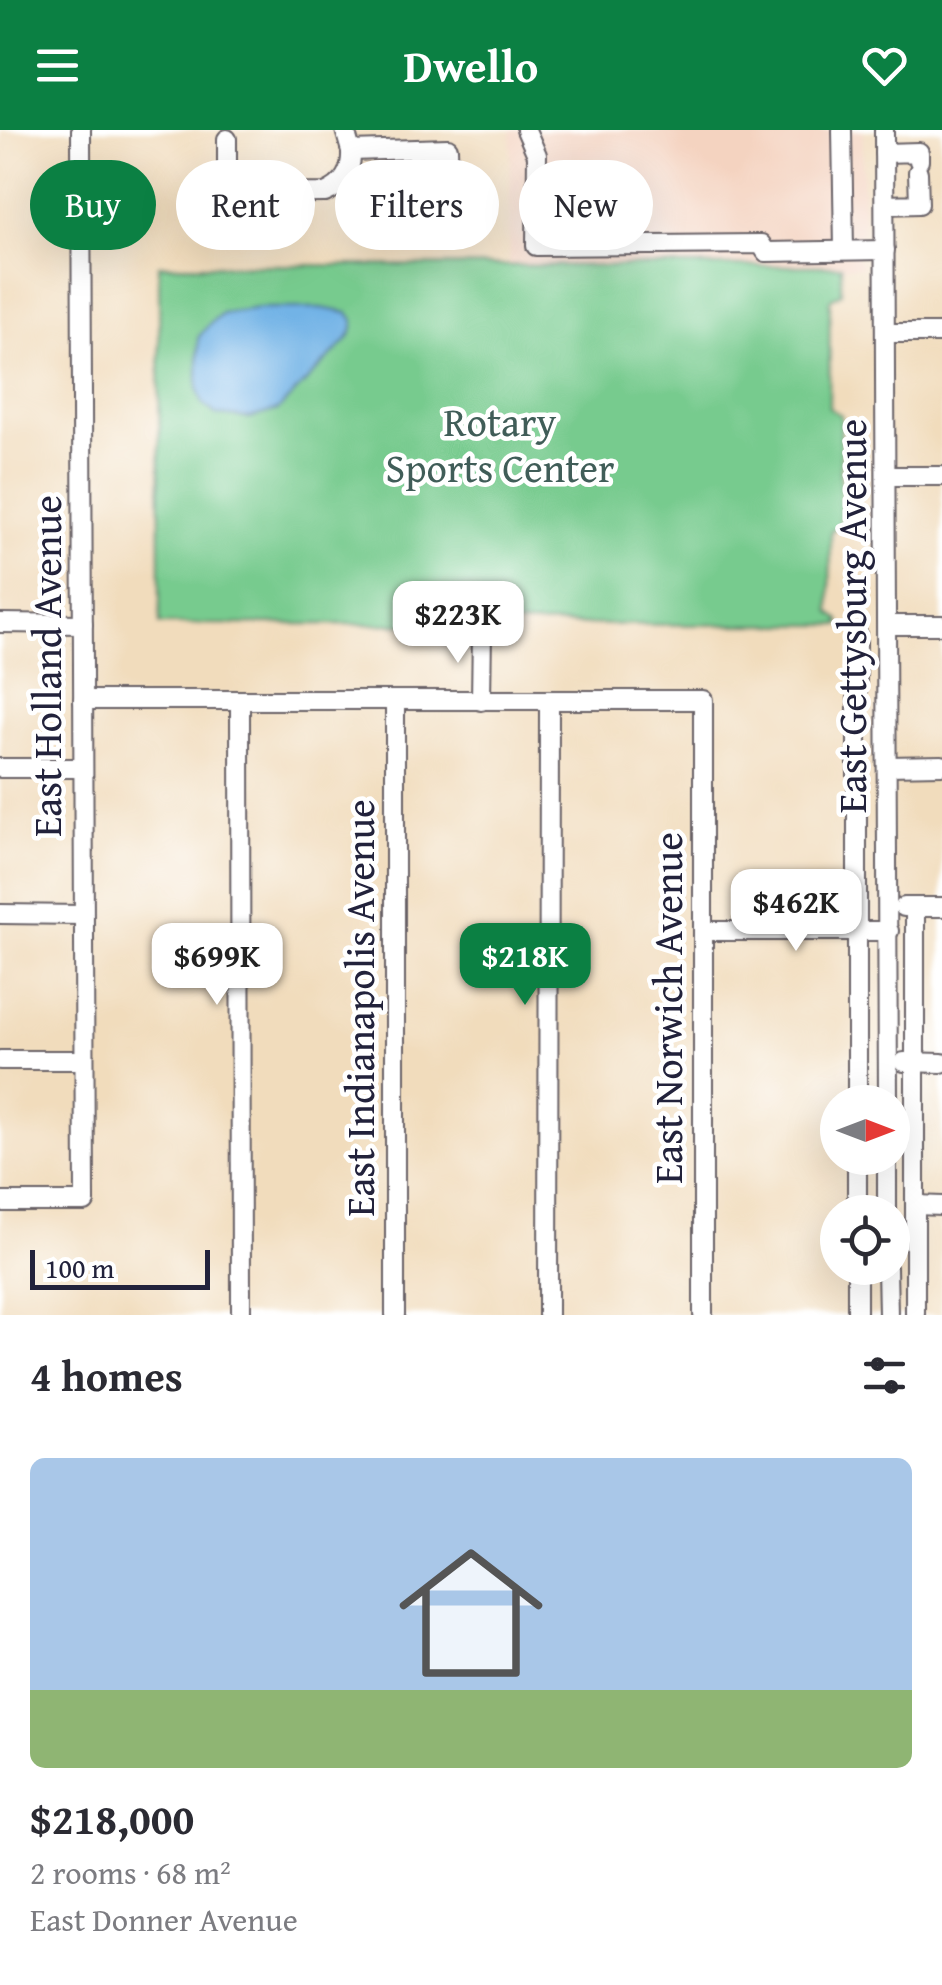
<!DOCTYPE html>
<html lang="en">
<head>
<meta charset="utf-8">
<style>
	body { margin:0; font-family:"Gentium Book Plus",serif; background:#f2f2f3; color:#2b2b33; height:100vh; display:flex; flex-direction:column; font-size:38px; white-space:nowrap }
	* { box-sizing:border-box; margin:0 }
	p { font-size:32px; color:#7c7c81 }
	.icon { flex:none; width:55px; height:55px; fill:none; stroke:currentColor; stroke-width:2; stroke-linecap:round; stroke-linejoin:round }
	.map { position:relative; height:1185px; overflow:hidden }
	.side { display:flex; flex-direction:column; background:#fff; flex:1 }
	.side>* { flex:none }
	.banner { position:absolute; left:30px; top:30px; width:882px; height:90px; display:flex; gap:20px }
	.needle { width:65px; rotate:90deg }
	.fabs { position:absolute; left:820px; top:955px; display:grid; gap:20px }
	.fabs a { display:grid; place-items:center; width:90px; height:90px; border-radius:50%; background:#fff; box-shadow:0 10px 40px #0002; font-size:50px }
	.scale { position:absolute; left:30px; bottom:25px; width:180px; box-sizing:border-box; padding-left:10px; border:5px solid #22223b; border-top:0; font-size:28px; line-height:35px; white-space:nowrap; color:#22223b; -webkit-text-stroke:8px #fff; paint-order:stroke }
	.price { position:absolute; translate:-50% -85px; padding:0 22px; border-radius:20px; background:#fff; color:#222; font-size:32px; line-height:65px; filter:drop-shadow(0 2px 5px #0008) }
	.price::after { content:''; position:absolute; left:50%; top:60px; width:30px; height:22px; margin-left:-15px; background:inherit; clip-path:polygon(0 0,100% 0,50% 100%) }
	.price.selected { background:#0b8043; color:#fff }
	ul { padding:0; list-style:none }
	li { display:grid; align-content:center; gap:20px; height:530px; padding:0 30px }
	li span { display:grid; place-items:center; height:310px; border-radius:15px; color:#555 }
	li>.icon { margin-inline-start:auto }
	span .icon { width:180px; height:180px; fill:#fffc; stroke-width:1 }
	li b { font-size:42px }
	h2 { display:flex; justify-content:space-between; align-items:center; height:120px; padding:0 30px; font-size:42px }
	.chip { padding:0 35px; border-radius:45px; background:#fff; box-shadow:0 10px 40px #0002; font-size:35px; line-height:90px }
	.chip.selected { background:#0b8043; color:#fff }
	header { display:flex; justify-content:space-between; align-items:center; height:130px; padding:0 30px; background:#0b8043; color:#fff; font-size:45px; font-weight:600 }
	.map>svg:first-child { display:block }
	.built { fill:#f4d3c0 }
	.green { fill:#77cb8e; stroke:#4c7664; stroke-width:2.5 }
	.water { fill:#72b3e6; stroke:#4a6a90; stroke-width:2.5 }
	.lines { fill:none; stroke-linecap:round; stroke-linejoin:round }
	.minor-casing { stroke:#6a6368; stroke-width:22 }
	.minor { stroke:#fff; stroke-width:18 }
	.labels { text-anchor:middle; stroke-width:9; stroke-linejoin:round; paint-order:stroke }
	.park-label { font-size:40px; fill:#405d58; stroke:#fff }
	.street-label { font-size:40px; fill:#22223b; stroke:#fff }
</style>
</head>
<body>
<header><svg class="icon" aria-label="menu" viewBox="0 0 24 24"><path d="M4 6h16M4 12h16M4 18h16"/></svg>Dwello<svg class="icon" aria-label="heart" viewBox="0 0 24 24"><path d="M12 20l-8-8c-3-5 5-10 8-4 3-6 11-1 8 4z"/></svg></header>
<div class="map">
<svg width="942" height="1185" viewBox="0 0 942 1185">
	<rect width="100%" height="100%" fill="#fff"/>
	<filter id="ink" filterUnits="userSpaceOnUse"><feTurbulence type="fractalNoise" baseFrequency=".01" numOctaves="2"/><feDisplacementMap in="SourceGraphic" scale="20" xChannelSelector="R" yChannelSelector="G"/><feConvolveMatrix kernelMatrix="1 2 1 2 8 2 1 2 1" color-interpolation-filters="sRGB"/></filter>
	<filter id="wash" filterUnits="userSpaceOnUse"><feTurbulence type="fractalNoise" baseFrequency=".0048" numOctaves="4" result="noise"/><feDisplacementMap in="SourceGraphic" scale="40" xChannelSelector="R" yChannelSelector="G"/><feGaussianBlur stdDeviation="2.25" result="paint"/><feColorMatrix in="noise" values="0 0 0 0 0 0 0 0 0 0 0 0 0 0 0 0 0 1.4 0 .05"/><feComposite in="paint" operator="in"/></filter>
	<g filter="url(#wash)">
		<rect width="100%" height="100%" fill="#f1dcbc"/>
		<!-- built -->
		<path class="built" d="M 511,0 L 863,0 L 863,101 L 858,109 L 858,130 L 863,137 L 509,136 Z"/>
		<!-- green -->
		<path class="green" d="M 159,135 L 841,136 L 841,163 L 830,170 L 829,278 L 841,285 L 840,396 L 831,401 L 830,482 L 840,490 L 840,495 L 160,494 Z"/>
		<!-- water -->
		<path class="water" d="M 260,178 L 321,178 L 348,183 L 354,191 L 352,202 L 346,211 L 278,280 L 250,288 L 217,285 L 203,274 L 198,260 L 198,208 L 209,194 L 222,183 Z"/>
	</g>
	<g filter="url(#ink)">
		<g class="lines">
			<!-- minor casing -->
			<g class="minor-casing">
				<g id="minor">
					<path d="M 345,0 L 351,21 L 448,18 L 450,73"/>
					<path d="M 526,0 L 537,25 L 536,116 L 761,114 L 766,122 L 885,120"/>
					<path d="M 842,0 L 844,120"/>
					<path d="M 884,0 L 888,972"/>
					<path d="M 227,9 L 227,64 L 325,63 C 344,55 352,41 351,21"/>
					<path d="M 884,23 L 919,22 L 919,31"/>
					<path d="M 885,75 L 919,74 L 918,42"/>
					<path d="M 886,203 L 942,203"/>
					<path d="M 886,346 L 942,346"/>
					<path d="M 0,493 L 83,494"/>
					<path d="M 887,495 L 942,495"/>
					<path d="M 857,503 L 857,972"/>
					<path d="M 83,570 L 703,570 L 703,1185"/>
					<path d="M 240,571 L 241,1185"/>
					<path d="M 395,571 L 395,1185"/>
					<path d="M 481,571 L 482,500"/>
					<path d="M 887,636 L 942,635"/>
					<path d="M 0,638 L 82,638"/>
					<path d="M 904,777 L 942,777"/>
					<path d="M 0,784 L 83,785"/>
					<path d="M 703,801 L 889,801"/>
					<path d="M 0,930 L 83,930"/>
					<path d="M 904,932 L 942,933"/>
					<path d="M 0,1072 L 85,1072 L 81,0"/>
					<path d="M 916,1075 L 942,1076"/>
					<path d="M 857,1082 L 857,1028"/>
					<path d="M 887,1082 L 887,1028"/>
					<path d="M 887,1138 L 888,1185"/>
					<path d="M 915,1184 L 915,777"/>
					<path d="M 548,1185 L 549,571"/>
					<path d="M 857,1185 L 857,1138"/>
				</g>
			</g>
			<!-- minor -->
			<use href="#minor" class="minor"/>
		</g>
	</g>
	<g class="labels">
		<!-- park labels -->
		<g class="park-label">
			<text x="500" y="306">Rotary<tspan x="500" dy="46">Sports Center</tspan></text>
		</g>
		<!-- street labels -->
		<g class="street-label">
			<text transform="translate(852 486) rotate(-90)" y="14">East Gettysburg Avenue</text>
			<text transform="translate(47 536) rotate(-90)" y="14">East Holland Avenue</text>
			<text transform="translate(360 878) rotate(-90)" y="14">East Indianapolis Avenue</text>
			<text transform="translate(668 878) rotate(-90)" y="14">East Norwich Avenue</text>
		</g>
	</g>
</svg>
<div class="fabs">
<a><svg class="needle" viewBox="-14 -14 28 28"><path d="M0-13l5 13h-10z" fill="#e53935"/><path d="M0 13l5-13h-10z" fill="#7c7c81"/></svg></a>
<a><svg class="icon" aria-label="locate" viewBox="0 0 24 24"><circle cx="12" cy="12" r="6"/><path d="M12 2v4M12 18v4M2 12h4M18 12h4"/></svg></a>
</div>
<div class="scale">100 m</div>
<b class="price" style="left:458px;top:536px">$223K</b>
<b class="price" style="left:796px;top:824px">$462K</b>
<b class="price" style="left:217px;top:878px">$699K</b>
<b class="price selected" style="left:525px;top:878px">$218K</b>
<div class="banner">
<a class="chip selected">Buy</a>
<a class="chip">Rent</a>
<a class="chip">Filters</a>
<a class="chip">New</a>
</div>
</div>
<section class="side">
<h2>4 homes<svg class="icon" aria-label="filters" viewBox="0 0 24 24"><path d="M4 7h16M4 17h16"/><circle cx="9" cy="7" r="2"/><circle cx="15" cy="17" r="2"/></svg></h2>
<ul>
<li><span style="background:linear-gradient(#a9c7e8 75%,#8fb573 0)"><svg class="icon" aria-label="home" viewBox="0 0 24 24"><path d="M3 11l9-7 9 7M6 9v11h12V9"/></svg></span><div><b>$218,000</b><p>2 rooms · 68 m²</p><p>East Donner Avenue</p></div></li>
</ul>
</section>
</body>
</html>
